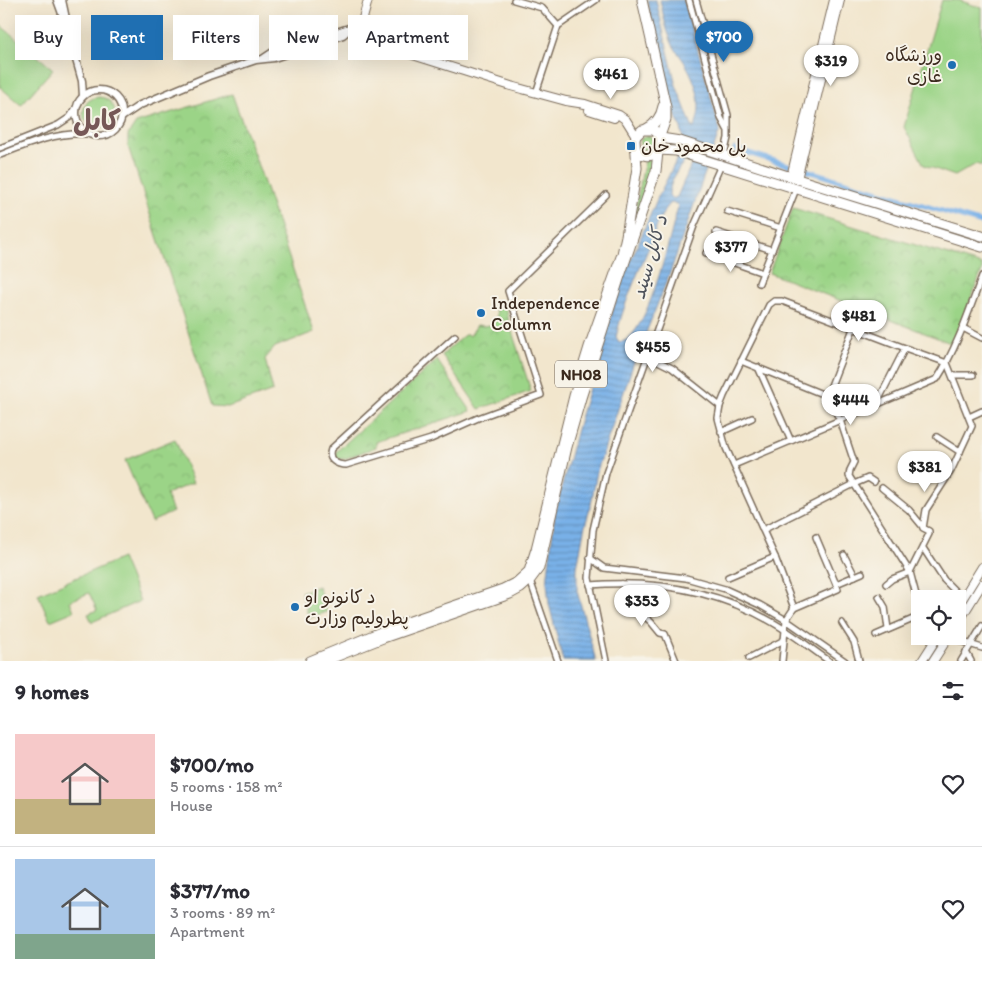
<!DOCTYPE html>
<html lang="en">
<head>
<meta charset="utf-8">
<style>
	body { margin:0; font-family:Itim,"Playpen Sans Arabic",sans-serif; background:#f2f2f3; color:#2b2b33; height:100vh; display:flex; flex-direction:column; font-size:19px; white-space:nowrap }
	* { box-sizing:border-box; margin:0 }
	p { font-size:16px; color:#7c7c81 }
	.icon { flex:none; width:28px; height:28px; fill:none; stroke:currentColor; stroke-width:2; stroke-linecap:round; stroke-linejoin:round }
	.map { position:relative; height:661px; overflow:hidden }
	.details { display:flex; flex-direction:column; background:#fff; flex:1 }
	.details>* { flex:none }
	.banner { position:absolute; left:15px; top:15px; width:500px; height:45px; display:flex; gap:10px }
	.tools { position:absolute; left:911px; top:590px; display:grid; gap:10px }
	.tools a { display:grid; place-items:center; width:55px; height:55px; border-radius:0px; background:#fff; box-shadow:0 5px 20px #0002; font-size:25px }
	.price { position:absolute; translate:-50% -42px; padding:0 11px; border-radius:18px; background:#fff; color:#222; font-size:16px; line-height:32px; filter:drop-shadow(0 1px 2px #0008) }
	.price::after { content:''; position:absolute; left:50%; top:30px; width:15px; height:11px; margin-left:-8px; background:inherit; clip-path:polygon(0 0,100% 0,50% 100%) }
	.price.active { background:#1f6fb2; color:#fff }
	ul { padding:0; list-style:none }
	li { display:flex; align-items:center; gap:15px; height:125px; padding:0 15px }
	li+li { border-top:1px solid #e1e1e2 }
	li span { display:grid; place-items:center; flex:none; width:140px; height:100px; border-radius:0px; color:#555 }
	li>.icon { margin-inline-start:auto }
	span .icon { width:60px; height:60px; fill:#fffc; stroke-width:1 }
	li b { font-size:21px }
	h2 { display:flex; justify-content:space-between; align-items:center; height:60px; padding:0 15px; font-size:21px }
	.pill { padding:0 18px; border-radius:0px; background:#fff; box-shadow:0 5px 20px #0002; font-size:18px; line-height:45px }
	.pill.active { background:#1f6fb2; color:#fff }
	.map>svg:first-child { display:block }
	.grass { fill:#9bd487; stroke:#6b7f52 }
	.park { fill:url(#park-crowns); stroke:#6b7f52 }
	.garden { fill:url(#garden-dots); stroke:#6b7f52 }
	.water { fill:url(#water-rules); stroke:#5a6e83; fill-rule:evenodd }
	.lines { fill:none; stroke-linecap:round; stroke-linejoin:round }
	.canal { stroke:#79b1e8; stroke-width:5 }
	.minor-casing { stroke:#7b6c5b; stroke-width:8 }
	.tertiary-casing { stroke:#7b6c5b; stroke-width:9 }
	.secondary-casing { stroke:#7b6c5b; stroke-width:10 }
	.primary-casing { stroke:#7b6c5b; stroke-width:11 }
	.trunk-casing { stroke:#7b6c5b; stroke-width:11 }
	.minor { stroke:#fff; stroke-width:5 }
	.tertiary { stroke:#fff; stroke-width:6 }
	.secondary { stroke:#fff; stroke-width:8 }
	.primary { stroke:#fff; stroke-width:9 }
	.trunk { stroke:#fff; stroke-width:9 }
	.poi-dot { fill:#1f6fb2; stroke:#f7f3e8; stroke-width:2 }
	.labels { text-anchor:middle; stroke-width:4; stroke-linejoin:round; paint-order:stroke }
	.shield { fill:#f7f3e8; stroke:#73665b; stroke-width:1 }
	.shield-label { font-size:16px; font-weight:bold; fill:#3b2a1e }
	.poi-label { font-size:18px; fill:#3b2a1e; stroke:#f7f3e8; text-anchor:start }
	.water-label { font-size:19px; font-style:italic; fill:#4e525b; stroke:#f7f3e8 }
	.town-label { font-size:28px; font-weight:bold; fill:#765857; stroke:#f7f3e8 }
</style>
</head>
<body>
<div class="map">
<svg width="982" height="661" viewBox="0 0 982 661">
	<defs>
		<pattern id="park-crowns" width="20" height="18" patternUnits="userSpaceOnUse" patternTransform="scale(1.25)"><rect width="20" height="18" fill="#9bd487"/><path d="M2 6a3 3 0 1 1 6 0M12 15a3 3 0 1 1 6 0" fill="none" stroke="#86b674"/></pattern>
		<pattern id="garden-dots" width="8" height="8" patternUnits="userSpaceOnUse" patternTransform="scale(1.25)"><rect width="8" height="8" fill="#9bd487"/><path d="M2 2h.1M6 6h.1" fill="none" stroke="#86b674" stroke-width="1.8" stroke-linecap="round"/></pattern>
		<pattern id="water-rules" width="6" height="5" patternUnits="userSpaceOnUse" patternTransform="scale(1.25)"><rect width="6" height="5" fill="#79b1e8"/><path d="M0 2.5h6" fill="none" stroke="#6490bb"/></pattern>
	</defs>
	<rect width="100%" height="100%" fill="#f7f3e8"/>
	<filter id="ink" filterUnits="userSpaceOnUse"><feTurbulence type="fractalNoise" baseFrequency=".02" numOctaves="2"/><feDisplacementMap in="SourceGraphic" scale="10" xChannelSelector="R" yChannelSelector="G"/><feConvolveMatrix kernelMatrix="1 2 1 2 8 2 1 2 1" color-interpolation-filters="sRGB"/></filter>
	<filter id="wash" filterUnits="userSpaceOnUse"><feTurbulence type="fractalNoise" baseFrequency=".0096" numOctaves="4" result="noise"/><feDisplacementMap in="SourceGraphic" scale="20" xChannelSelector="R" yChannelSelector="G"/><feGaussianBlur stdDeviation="1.12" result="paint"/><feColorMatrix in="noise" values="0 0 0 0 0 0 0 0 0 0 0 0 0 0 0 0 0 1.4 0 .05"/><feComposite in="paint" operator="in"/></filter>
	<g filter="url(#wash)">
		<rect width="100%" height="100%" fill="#f2e6cd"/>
		<!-- grass -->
		<g class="grass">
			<path d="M 942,0 L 958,0 L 982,8 L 982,166 L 976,164 L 955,176 L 924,165 L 904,127 Z"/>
			<path d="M 0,25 L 53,69 L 21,105 L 0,87 Z"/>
			<circle cx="99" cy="113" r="16"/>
			<circle cx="647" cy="143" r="7"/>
			<path d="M 645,160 L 653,161 L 656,167 L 631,231 Z"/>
			<path d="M 122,558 L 140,601 L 92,622 L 88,614 L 97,610 L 89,593 L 70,601 L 74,611 L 50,621 L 38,594 Z"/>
		</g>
		<!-- park -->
		<g class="park">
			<path d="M 232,94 L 260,171 L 314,332 L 275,347 L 265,359 L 273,391 L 228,407 L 212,406 L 128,146 L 128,135 L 136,123 Z"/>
			<path d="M 793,208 L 982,265 L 982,271 L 953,344 L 769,273 Z"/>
			<path d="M 505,301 L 509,322 L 531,391 L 479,409 L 442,355 L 463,336 L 467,334 L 470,336 L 477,325 L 483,326 L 491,325 L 497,317 L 496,307 Z"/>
			<path d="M 437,360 L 471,411 L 376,442 L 376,447 L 344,459 L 337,459 L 335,457 L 336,452 Z"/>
			<path d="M 175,439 L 193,483 L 166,494 L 173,512 L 151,522 L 125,460 Z"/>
		</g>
		<!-- garden -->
		<path class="garden" d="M 318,586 L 327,612 L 309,618 L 301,592 Z"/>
		<!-- water -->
		<path class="water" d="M 647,0 L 656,0 L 676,85 L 693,129 C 705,109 697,84 686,65 C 681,56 673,48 670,38 C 665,27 663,12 660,0 L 684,0 L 720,130 L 670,273 L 633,365 L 597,471 L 592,500 L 584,530 L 577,568 L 577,591 L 596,661 L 563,661 L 549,604 L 547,583 L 555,512 L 580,418 L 621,283 L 658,197 L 678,157 L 683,138 L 681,128 L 672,108 ZM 686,161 L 691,163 L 691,165 L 677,197 L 672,199 L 669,195 C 669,185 678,166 686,161 ZM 671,203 L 677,204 L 678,207 C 671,231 647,343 619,342 L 616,337 C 623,305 637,275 650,245 C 655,231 660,213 671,203 Z"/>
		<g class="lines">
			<!-- canal -->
			<g class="canal">
				<path d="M 735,149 L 788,165"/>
				<path d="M 802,169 L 982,223"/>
			</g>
		</g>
	</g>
	<g filter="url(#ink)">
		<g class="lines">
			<!-- minor casing -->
			<g class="minor-casing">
				<g id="minor">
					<path d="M 514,0 L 542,8 L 558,26"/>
					<path d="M 689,0 L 721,118 L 727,129"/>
					<path d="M 696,0 L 728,115 L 728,138 L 724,155"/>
					<path d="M 536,93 L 558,26 L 596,0"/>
					<path d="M 0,148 L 58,125 L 70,117 L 76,108"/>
					<path d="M 0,155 C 28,144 56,132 87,134"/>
					<path d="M 727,211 L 781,228"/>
					<path d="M 716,232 L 772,250"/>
					<path d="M 706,253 L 763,273"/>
					<path d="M 759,283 L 796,189"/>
					<path d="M 963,328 L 982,338"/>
					<path d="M 455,336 L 331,449 C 327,460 337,465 346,465 L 431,439 L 478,418 L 541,395 L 508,291 L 606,195"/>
					<path d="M 648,356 L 672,368 L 720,406"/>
					<path d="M 741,361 L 827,396 L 840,420 L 854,462 L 850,470 L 849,476 L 910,572 L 920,610"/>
					<path d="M 758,367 L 791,441"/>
					<path d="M 953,375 L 973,375"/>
					<path d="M 827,396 L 853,329"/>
					<path d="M 876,405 L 905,348"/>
					<path d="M 969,417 L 982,411"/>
					<path d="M 721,432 L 752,418"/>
					<path d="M 937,437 L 960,452"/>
					<path d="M 734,465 L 937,379 C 957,348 969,311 982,276"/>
					<path d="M 882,488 L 909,510 L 923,527"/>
					<path d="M 763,530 L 854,484 L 868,478 L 874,482"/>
					<path d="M 923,548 L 944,580 L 962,598"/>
					<path d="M 844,555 L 855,576"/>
					<path d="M 590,558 L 604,568 L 686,578 L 725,589 L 760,605 L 786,620 L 845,661"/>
					<path d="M 728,577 L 775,557"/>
					<path d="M 530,580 L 558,661"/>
					<path d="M 622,584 L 626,588 L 634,607 L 651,622 L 660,633 L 665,634 L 676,661"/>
					<path d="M 836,584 L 862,573"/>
					<path d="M 590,585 C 654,580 716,590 772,622 C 792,633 810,648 829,661"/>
					<path d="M 879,597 L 885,607 L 888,629"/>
					<path d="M 794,608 L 838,589 L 816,537"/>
					<path d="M 842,623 L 854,642 L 859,661"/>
					<path d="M 876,635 L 920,616"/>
					<path d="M 953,636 L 963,642 L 982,648"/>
					<path d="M 966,652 L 971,661"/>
					<path d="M 749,658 L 784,640"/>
					<path d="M 606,661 L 589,578 L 593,530 L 606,473 L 694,226 L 721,165"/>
					<path d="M 782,661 L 786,620 L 794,608 L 775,557 L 726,448 L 718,418 L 720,406 L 724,396 L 769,305 L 774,301 L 782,301 L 905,348 L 947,363 L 972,426 L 951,471 L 926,510 L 923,528 L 929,531 L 929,534 L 910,572 L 892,579 L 886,584"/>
					<path d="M 961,661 L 982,626"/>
				</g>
			</g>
			<!-- tertiary casing -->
			<g class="tertiary-casing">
				<g id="tertiary">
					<path d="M 57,0 L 65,22"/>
					<path d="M 62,0 L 71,42 L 82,81 L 83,96"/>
					<path d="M 264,58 L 273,52 L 352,27"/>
					<circle cx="99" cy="113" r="23"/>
					<path d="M 122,117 L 140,105 L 209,76 L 256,60 L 274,58 L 343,35 L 352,27"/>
				</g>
			</g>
			<!-- secondary casing -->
			<g class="secondary-casing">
				<g id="secondary">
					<path d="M 368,0 L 359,33 L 362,39 L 511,86 L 566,101 L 585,104 L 619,115 L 626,120 L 636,136"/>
					<path d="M 589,110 L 614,118"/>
					<path d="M 791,177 L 834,0"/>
					<path d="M 797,179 L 840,0"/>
					<path d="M 958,606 L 982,567"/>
					<path d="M 958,623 L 982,584"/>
					<path d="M 922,661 L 938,636"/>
					<path d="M 933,661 L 949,636"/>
				</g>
			</g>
			<!-- primary casing -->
			<g class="primary-casing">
				<g id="primary">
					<path d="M 642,0 L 666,107 L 666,119 L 660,136"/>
					<path d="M 646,129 C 656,124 661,117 663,106"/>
				</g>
			</g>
			<!-- trunk casing -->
			<g class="trunk-casing">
				<g id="trunk">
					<path d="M 661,138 L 680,141 L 791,177 L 982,236"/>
					<path d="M 635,148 C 641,157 650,158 658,152"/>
					<path d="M 659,150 L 676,151 L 982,247"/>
					<path d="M 310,661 L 393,627 L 503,589 L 517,582 L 529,571 L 536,549 L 574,396 L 589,347 L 622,254 L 626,236 L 637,168 L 635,140 L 636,136 L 642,130 L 654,130 L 660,136 L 661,142 L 658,152 L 656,171 L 619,279 L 581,398 L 567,447 L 539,568 L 530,580 L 521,588 L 510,594 L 383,638 L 325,661"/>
				</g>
			</g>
			<!-- minor -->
			<use href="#minor" class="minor"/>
			<!-- tertiary -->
			<use href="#tertiary" class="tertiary"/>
			<!-- secondary -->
			<use href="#secondary" class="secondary"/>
			<!-- primary -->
			<use href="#primary" class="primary"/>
			<!-- trunk -->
			<use href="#trunk" class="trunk"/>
		</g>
	</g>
	<!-- markers -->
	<g class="poi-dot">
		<circle cx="952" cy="65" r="5"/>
		<rect x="626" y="141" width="10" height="10" rx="2.5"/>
		<circle cx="481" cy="313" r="5"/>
		<circle cx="295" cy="607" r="5"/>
	</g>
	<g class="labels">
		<!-- shield labels -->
		<rect class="shield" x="555" y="360.5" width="52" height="27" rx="4"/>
		<g class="shield-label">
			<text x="581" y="380">NH08</text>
		</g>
		<!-- poi labels -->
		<g class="poi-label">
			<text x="942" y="61" text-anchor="end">ورزشگاه<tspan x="942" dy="21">غازی</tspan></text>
			<text x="641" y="152">پل محمود خان</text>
			<text x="491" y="309">Independence<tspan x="491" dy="21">Column</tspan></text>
			<text x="305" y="603">د کانونو او<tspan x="305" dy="21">پطرولیم وزارت</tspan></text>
		</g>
		<!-- water labels -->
		<g class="water-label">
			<text transform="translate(649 257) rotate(-74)" y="7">د کابل سيند</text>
		</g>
		<!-- town labels -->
		<g class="town-label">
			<text x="97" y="130">کابل</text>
		</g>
	</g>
</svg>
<div class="tools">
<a><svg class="icon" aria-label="locate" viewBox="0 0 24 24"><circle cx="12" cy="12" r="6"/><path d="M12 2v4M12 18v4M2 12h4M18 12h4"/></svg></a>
</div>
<b class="price active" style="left:724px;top:63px">$700</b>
<b class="price" style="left:831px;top:87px">$319</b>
<b class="price" style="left:611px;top:100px">$461</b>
<b class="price" style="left:731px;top:273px">$377</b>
<b class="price" style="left:859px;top:342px">$481</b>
<b class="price" style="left:653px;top:373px">$455</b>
<b class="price" style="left:851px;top:426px">$444</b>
<b class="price" style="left:925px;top:493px">$381</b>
<b class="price" style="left:642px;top:627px">$353</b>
<div class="banner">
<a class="pill">Buy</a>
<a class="pill active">Rent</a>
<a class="pill">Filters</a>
<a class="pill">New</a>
<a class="pill">Apartment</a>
</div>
</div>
<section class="details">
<h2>9 homes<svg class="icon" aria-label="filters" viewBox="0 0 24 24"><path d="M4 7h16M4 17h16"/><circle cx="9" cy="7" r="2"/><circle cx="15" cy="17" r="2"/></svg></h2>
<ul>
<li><span style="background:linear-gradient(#f6c9c9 65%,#c2b280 0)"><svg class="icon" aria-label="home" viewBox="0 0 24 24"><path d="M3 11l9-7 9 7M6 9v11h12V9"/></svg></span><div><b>$700/mo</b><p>5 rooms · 158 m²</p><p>House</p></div><svg class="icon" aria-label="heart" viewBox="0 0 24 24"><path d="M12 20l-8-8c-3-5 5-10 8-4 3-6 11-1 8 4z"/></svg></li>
<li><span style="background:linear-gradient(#a9c7e8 75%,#7fa58c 0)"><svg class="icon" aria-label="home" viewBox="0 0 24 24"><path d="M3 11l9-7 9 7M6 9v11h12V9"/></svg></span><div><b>$377/mo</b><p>3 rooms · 89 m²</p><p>Apartment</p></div><svg class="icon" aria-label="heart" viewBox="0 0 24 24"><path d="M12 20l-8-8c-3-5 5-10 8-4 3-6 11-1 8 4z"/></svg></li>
</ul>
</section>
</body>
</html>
